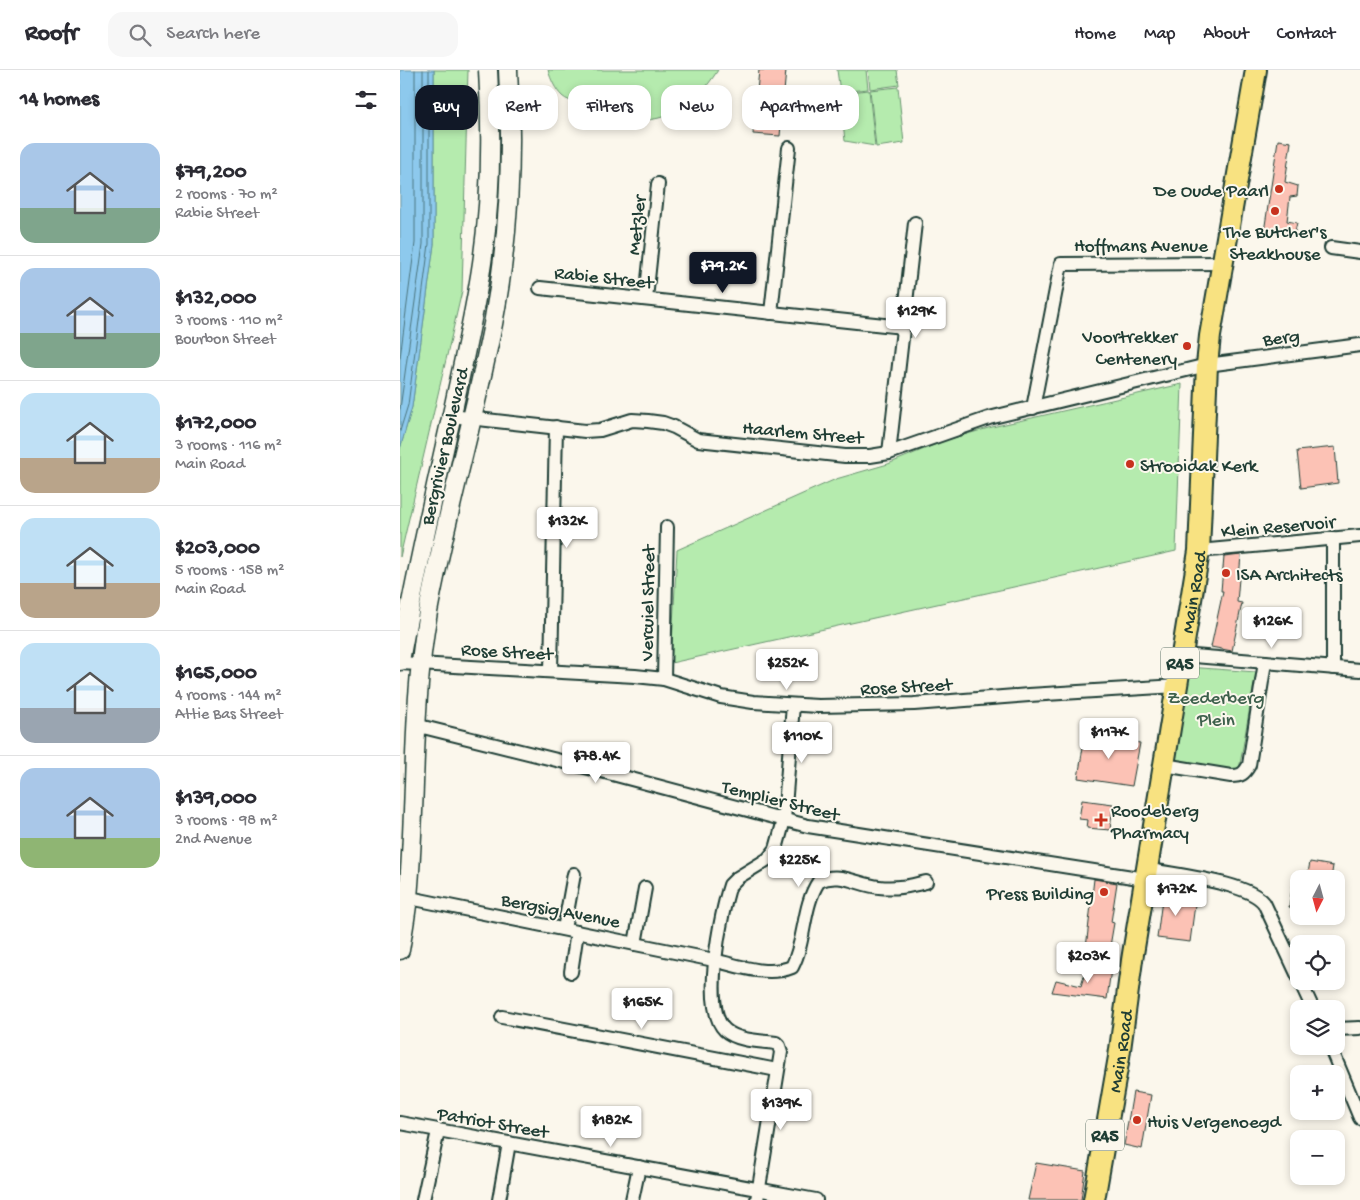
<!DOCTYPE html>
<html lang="en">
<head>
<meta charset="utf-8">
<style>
	body { margin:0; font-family:"Gochi Hand",sans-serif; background:#f7f7f7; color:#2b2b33; height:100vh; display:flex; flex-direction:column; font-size:19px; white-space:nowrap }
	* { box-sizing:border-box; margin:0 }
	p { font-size:16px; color:#7c7c81 }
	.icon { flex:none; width:28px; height:28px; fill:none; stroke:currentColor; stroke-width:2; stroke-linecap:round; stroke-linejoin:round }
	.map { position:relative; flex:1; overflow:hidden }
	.details { display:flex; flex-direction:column; background:#fff; width:400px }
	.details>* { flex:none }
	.hud { position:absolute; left:15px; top:15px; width:475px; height:45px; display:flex; gap:10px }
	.needle { width:32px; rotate:186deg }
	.controls { position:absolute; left:890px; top:800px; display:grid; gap:10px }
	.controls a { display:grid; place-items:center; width:55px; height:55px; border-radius:10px; background:#fff; box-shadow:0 2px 8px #0003; font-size:25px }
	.price { position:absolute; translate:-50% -42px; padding:0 11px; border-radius:5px; background:#fff; color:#222; font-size:16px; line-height:32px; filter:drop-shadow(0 1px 2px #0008) }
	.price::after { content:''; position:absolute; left:50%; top:30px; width:15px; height:11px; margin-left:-8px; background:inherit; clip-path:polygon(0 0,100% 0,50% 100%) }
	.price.on { background:#111827; color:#fff }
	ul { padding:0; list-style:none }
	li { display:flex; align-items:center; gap:15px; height:125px; padding:0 20px }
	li+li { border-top:1px solid #e1e1e2 }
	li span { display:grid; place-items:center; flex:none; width:140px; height:100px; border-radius:15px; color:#555 }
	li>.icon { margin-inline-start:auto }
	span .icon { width:60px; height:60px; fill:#fffc; stroke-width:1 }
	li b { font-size:21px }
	h2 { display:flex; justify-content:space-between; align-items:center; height:60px; padding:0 20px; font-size:21px }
	.chip { padding:0 18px; border-radius:15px; background:#fff; box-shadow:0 2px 8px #0003; font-size:18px; line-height:45px }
	.chip.on { background:#111827; color:#fff }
	header { display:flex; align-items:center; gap:30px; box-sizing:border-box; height:70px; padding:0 25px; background:#fff; border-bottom:1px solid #e1e1e2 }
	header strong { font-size:24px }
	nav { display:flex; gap:28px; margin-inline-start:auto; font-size:18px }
	.search { width:350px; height:45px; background:#f7f7f7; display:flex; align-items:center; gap:12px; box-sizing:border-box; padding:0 18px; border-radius:15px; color:#7c7c81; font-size:19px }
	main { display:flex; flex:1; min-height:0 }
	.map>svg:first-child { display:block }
	.green { fill:#b5ebae; stroke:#6a9471 }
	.water { fill:#8dc9ed; stroke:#6191a3 }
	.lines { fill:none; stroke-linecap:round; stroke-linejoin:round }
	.shore { stroke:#4b757e; stroke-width:1 }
	.building { fill:#fcc2b5; stroke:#1f3d34 }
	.street-casing { stroke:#1f3d34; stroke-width:16 }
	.secondary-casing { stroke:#1f3d34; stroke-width:21 }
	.primary-casing { stroke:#1f3d34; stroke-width:24 }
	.street { stroke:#fbf7ec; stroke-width:12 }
	.secondary { stroke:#fbf7ec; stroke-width:18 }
	.primary { stroke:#f8e281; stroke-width:20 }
	.poi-dot { fill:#c8321e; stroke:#fbf7ec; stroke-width:2 }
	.labels { text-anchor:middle; stroke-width:4; stroke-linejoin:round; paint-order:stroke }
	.shield { fill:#fbf7ec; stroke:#61756b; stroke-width:1 }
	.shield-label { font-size:18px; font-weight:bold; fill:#1f3d34 }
	.poi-label { font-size:19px; fill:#1f3d34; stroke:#fbf7ec; text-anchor:start }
	.street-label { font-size:19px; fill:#1f3d34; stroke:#fbf7ec }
	.park-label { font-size:19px; fill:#3d604c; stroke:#fbf7ec }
</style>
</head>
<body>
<header>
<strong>Roofr</strong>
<div class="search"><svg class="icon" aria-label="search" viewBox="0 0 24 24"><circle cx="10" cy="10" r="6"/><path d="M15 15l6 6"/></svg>Search here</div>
<nav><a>Home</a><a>Map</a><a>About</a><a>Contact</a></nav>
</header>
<main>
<section class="details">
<h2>14 homes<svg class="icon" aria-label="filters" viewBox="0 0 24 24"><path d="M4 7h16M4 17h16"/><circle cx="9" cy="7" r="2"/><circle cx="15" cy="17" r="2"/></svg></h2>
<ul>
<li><span style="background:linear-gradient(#a9c7e8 65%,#7fa58c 0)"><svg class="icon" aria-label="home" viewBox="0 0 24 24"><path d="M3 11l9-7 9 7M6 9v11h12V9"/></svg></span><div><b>$79,200</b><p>2 rooms · 70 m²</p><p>Rabie Street</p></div></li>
<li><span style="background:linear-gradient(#a9c7e8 65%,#7fa58c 0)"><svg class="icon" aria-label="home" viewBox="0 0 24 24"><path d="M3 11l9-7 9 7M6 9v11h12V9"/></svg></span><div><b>$132,000</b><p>3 rooms · 110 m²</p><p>Bourbon Street</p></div></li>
<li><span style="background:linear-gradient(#bfe0f5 65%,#b9a48a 0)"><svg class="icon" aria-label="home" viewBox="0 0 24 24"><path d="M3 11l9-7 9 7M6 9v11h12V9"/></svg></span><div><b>$172,000</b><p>3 rooms · 116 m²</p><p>Main Road</p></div></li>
<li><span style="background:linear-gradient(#bfe0f5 65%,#b9a48a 0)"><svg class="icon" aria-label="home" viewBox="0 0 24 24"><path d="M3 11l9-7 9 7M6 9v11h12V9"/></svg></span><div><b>$203,000</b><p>5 rooms · 158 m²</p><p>Main Road</p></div></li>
<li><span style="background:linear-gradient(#bfe0f5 65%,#9aa5b1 0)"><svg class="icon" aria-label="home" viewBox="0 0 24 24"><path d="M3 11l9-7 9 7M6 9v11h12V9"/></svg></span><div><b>$165,000</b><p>4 rooms · 144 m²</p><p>Attie Bas Street</p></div></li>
<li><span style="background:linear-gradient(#a9c7e8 70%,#8fb573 0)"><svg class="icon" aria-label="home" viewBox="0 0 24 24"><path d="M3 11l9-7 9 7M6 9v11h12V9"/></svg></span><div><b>$139,000</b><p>3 rooms · 98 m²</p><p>2nd Avenue</p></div></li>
</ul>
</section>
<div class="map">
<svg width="960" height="1130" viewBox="0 0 960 1130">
	<rect width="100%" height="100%" fill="#fbf7ec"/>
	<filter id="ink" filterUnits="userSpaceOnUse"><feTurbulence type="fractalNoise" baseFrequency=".02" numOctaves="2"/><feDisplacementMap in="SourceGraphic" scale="10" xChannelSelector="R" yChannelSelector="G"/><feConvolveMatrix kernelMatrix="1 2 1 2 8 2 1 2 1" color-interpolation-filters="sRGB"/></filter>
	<g filter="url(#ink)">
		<!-- green -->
		<g class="green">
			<path d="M 34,0 L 68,0 L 62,221 L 0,487 L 0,379 L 12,337 L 34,174 Z"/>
			<path d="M 148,0 L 318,0 C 306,19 290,37 268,45 C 240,57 202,46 176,33 C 172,31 166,30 162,26 C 155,19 151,10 148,0 Z"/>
			<path d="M 437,0 L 466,0 L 468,19 L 440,22 Z"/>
			<path d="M 468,0 L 497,0 L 499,15 L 470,19 Z"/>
			<path d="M 498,17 L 504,73 L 476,77 L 470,20 Z"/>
			<path d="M 469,20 L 475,76 L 445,71 L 440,23 Z"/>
			<path d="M 782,314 L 776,481 L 271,593 L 277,480 L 436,409 L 488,394 L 546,370 L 592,357 Z"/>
			<path d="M 788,597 L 856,602 L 839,700 L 774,692 Z"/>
		</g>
		<!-- water -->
		<path class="water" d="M 0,0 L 34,0 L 34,174 L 12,337 L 0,379 Z"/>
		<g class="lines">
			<!-- shore -->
			<g class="shore">
				<path d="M 0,288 L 15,173 L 15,0"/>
				<path d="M 0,339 L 23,174 L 23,0"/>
				<path d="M 0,361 L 8,335 L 29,174 L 29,0"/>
			</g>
		</g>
		<!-- building -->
		<g class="building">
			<path d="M 359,0 L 386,0 L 380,66 L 353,64 Z"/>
			<path d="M 878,70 L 891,72 L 885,112 L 898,116 L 897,126 L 890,127 L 887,151 L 897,153 L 894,165 L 864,162 Z"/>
			<path d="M 935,377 L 938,413 L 901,418 L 897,381 Z"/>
			<path d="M 841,485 L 837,532 L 842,533 L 832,581 L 811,577 L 823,521 L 821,521 L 824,487 Z"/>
			<path d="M 685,665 L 740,673 L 732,716 L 678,708 Z"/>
			<path d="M 682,730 L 713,734 L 710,760 L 687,758 L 688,750 L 679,749 Z"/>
			<path d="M 910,792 L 933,796 L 931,809 L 907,809 Z"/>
			<path d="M 894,806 L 899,806 L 899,839 L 889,837 Z"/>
			<path d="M 694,809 L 717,813 L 711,852 L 714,853 L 709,882 L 686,878 Z"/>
			<path d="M 763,822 L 796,827 L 790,872 L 757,868 Z"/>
			<path d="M 688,893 L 711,899 L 707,929 L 652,922 L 656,910 L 681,916 Z"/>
			<path d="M 733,1022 L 751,1025 L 742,1079 L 724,1075 Z"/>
			<path d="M 636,1093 L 685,1101 L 681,1130 L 628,1130 Z"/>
		</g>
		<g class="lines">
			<!-- street casing -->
			<g class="street-casing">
				<g id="street">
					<path d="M 931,178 L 960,182"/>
					<path d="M 140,218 L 503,257"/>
					<path d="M 246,229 L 258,114"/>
					<path d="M 371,243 L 389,78"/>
					<path d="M 633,338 L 661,194 L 822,193"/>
					<path d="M 51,346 L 185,361 L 200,360 L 232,350 L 248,351 L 263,353 L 274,357 L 298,370 L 445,386 L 470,386 L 489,383 L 589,348 L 807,295 L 960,275"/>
					<path d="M 489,383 L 515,153"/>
					<path d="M 933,468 L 933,598"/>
					<path d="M 799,481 L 960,466"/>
					<path d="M 782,585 L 960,600"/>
					<path d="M 0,593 L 235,606 L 264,609 L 321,627 L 353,632 L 418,636 L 514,634 L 629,625 L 777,616"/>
					<path d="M 151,601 L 156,357"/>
					<path d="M 264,609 L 267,457"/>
					<path d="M 15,655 L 201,701 L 408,756 L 745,809"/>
					<path d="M 764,695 L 831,706 C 841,706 844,704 849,695 L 865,592"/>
					<path d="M 747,799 C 774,805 848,812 864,833 L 899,908"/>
					<path d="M 0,826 L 314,890 C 338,896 368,907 392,897 C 406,870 402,836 419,811 C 440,801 458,815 479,817 C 496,819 510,816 526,812"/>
					<path d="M 164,859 L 174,804"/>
					<path d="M 235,874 L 245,818"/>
					<path d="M 171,902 L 177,862"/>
					<path d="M 900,911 L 913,939"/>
					<path d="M 102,947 L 377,1000"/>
					<path d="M 936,959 L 960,958"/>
					<path d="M 930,976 L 960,1048"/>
					<path d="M 0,1053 L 416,1130"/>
					<path d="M 23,1130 L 38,1061"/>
					<path d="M 99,1130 L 109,1073"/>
					<path d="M 232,1130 L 239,1097"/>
					<path d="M 357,1130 L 381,982 L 379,976 L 376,973 C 360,971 337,971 325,960 C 301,938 321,843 330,815 L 337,808 L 368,789 L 376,779 L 384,750 L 393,635"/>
				</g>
			</g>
			<!-- secondary casing -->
			<g class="secondary-casing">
				<g id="secondary">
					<path d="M 0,591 C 15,505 35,420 54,335 C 64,288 75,241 82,193 C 91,130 92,64 88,0"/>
					<path d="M 0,880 C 3,862 6,845 8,827 C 17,731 11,638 28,542 C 46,445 74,350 93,254 C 109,171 113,84 108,0"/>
				</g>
			</g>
			<!-- primary casing -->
			<g class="primary-casing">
				<g id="primary">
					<path id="s1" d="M 694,1130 L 719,987 L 732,890 L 799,481 L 807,295 L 810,266 L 856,0"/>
				</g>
			</g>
			<!-- street -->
			<use href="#street" class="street"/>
			<!-- secondary -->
			<use href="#secondary" class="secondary"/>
			<!-- primary -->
			<use href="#primary" class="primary"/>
		</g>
	</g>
	<!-- markers -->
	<g class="poi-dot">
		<circle cx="879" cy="119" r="5"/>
		<circle cx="875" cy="141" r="5"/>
		<circle cx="787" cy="276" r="5"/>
		<circle cx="730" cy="394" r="5"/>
		<circle cx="826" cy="503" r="5"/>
		<path d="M698.5 742.5h5v5h5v5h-5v5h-5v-5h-5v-5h5z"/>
		<circle cx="704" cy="822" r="5"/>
		<circle cx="737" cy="1050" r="5"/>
	</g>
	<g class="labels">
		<!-- shield labels -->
		<g class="shield">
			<rect x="761" y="577.5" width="38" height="31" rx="4"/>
			<rect x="686" y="1049.5" width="38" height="31" rx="4"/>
		</g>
		<g class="shield-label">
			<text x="780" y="599">R45</text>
			<text x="705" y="1071">R45</text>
		</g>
		<!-- poi labels -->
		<g class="poi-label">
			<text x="869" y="126" text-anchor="end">De Oude Paarl</text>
			<text x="875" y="167" text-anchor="middle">The Butcher's<tspan x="875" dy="22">Steakhouse</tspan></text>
			<text x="777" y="272" text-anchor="end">Voortrekker<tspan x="777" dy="22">Centenery</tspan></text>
			<text x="740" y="401">Strooidak Kerk</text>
			<text x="836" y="510">ISA Architects</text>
			<text x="711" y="746">Roodeberg<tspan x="711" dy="22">Pharmacy</tspan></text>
			<text x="694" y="829" text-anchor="end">Press Building</text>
			<text x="747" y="1057">Huis Vergenoegd</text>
		</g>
		<!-- street labels -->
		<g class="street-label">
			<text transform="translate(235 155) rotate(-84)" y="7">Metzler</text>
			<text x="741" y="181">Hoffmans Avenue</text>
			<text transform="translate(204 206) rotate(6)" y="7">Rabie Street</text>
			<text transform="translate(881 266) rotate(-7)" y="7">Berg</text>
			<text transform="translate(403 361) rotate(5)" y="7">Haarlem Street</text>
			<text transform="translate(43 376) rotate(-77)" y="7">Bergrivier Boulevard</text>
			<text transform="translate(878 455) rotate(-5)" y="7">Klein Reservoir</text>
			<text dy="7" stroke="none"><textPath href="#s1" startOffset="616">Main Road</textPath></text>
			<text transform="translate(246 533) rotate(-89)" y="7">Vercuiel Street</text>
			<text transform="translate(107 580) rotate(3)" y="7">Rose Street</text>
			<text transform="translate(506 615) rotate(-3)" y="7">Rose Street</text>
			<text transform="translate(381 729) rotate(14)" y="7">Templier Street</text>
			<text transform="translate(161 839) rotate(11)" y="7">Bergsig Avenue</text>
			<text dy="7" stroke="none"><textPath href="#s1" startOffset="151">Main Road</textPath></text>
			<text transform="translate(93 1051) rotate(10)" y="7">Patriot Street</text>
		</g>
		<!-- park labels -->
		<g class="park-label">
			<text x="816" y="633">Zeederberg<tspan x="816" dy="22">Plein</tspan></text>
		</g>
	</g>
</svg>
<div class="controls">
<a><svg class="needle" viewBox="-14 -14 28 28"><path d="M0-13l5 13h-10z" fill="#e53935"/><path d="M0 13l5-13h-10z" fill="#7c7c81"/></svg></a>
<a><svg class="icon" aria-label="locate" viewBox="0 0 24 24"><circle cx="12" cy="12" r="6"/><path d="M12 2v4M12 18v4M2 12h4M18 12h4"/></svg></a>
<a><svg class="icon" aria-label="layers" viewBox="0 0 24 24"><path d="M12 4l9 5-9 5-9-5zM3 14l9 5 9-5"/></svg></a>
<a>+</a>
<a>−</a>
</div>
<b class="price on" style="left:323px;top:224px">$79.2K</b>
<b class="price" style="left:516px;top:269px">$129K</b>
<b class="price" style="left:167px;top:479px">$132K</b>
<b class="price" style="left:872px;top:579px">$126K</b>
<b class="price" style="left:387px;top:621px">$252K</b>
<b class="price" style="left:709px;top:690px">$117K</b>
<b class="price" style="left:402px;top:694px">$110K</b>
<b class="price" style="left:196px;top:714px">$78.4K</b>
<b class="price" style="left:399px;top:818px">$225K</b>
<b class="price" style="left:776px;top:847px">$172K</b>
<b class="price" style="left:688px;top:914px">$203K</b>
<b class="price" style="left:242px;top:960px">$165K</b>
<b class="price" style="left:381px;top:1061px">$139K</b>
<b class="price" style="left:211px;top:1078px">$182K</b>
<div class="hud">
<a class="chip on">Buy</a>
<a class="chip">Rent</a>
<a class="chip">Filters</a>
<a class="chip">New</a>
<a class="chip">Apartment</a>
</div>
</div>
</main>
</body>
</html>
